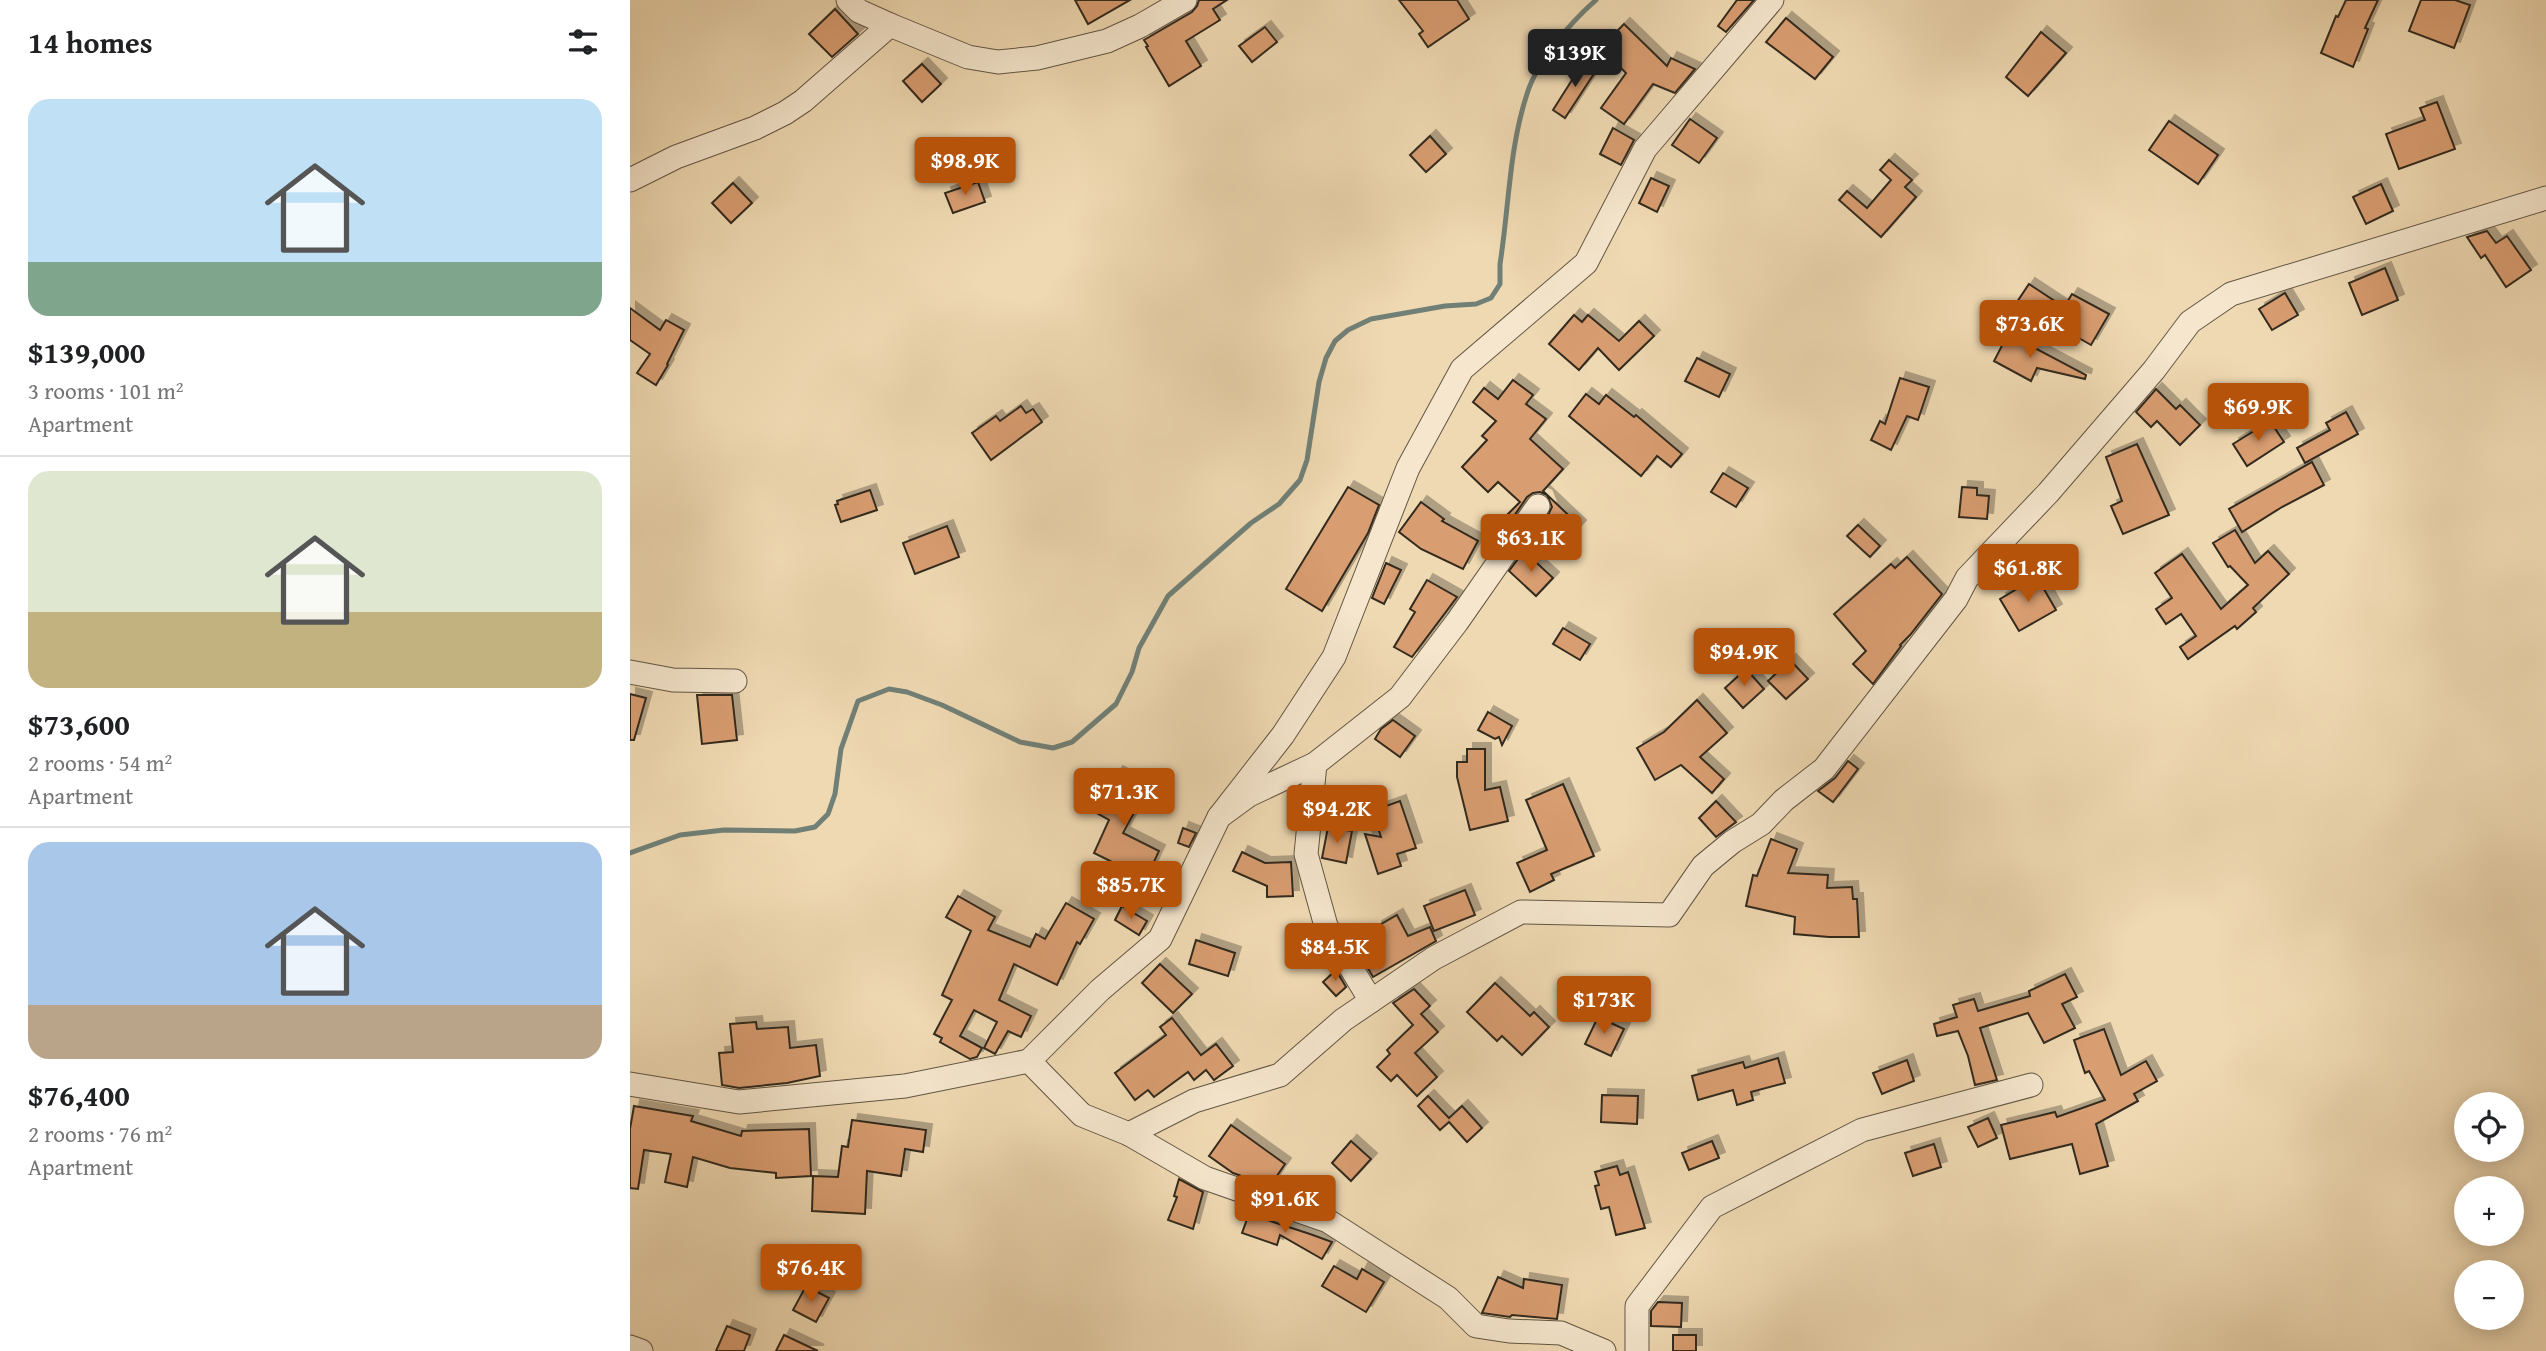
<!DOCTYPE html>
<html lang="en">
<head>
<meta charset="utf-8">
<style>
	body { margin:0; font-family:"Gentium Book Plus",serif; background:#f2f2f2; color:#202124; height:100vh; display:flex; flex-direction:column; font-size:26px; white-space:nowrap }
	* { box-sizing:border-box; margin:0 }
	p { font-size:23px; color:#757577 }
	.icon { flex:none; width:38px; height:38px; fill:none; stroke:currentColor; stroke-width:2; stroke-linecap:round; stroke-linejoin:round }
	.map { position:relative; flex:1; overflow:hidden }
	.side { display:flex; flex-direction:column; background:#fff; width:630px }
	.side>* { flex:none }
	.tools { position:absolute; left:1824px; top:1092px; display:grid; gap:14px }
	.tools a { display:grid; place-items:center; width:70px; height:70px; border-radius:50%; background:#fff; box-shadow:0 4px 18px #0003; font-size:35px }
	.price { position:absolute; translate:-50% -60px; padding:0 16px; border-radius:7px; background:#b45309; color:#fff; font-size:23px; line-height:46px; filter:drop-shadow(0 2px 4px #0008) }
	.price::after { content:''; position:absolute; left:50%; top:42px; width:21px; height:16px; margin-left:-10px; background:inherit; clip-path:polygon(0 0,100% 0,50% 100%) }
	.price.active { background:#222; color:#fff }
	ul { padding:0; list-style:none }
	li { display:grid; align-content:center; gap:14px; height:371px; padding:0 28px }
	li+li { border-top:2px solid #e0e0e0 }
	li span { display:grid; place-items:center; height:217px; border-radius:21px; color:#555 }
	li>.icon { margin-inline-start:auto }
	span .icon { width:126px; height:126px; fill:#fffc; stroke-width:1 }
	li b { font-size:30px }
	h2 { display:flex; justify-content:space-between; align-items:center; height:84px; padding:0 28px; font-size:30px }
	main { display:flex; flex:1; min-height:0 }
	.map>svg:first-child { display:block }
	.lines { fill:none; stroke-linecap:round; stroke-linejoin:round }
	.stream { stroke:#718077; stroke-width:5 }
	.building { fill:#d89d71; stroke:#332a1f; stroke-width:2; filter:url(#shadow) }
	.minor-casing { stroke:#625644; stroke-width:25 }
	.minor { stroke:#f5e6cd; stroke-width:23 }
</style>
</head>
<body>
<main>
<section class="side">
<h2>14 homes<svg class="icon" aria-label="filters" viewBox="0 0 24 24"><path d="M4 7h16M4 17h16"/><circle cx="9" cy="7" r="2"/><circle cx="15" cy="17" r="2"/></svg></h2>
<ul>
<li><span style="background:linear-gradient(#bfe0f5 75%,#7fa58c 0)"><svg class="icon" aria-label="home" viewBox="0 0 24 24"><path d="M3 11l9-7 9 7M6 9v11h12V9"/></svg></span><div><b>$139,000</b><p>3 rooms · 101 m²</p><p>Apartment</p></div></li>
<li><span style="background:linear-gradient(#dfe7d0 65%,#c2b280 0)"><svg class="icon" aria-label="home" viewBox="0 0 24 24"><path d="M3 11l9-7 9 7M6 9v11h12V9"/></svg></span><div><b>$73,600</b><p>2 rooms · 54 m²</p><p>Apartment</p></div></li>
<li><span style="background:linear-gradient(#a9c7e8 75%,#b9a48a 0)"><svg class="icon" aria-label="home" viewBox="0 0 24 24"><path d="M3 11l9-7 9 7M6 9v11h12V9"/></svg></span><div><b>$76,400</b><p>2 rooms · 76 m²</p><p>Apartment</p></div></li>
</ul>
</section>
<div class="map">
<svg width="1916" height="1351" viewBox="0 0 1916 1351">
	<defs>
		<filter id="shadow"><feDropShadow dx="6" dy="-6" stdDeviation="0" flood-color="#0004"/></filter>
	</defs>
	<rect width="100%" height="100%" fill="#efd9b2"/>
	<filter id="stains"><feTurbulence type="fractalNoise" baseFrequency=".00286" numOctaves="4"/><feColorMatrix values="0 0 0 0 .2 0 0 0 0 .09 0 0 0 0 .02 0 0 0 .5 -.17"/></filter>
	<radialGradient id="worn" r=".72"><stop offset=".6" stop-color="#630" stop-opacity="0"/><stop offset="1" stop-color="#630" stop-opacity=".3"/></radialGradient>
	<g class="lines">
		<!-- stream -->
		<path class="stream" d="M 0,853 L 50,835 L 94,830 L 165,831 L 185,827 L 198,814 L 205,794 L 211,749 L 228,701 L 259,689 L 277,692 L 312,705 L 390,742 L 423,748 L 442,742 L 486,704 L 502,672 L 509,648 L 538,596 L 621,523 L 649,504 L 670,480 L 677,460 L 689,382 L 696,358 L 705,341 L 718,330 L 741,319 L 815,306 L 846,304 L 861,298 L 870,284 L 870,264 C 879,208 879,148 897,94 C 907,61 940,23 966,0"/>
	</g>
	<!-- building -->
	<g class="building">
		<path d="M 445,0 L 500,0 L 458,24 Z"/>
		<path d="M 569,0 L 597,0 L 583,9 L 590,20 L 556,41 L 571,66 L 539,86 L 516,47 L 518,46 L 514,40 L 562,12 L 567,6 Z"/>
		<path d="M 769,0 L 827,0 L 839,19 L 798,47 L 789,34 L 793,31 Z"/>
		<path d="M 1107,0 L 1124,0 L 1096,32 L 1088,26 Z"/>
		<path d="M 1716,0 L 1748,0 L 1735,28 L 1738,29 L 1723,67 L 1691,53 L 1706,16 L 1708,17 Z"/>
		<path d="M 1791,0 L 1825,0 L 1840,5 L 1824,48 L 1779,31 Z"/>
		<path d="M 205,9 L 228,34 L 202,57 L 179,34 Z"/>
		<path d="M 1156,18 L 1203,57 L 1185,79 L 1136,42 Z"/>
		<path d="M 994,24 L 1037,66 L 1041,58 L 1065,69 L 1045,93 L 1023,84 L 994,124 L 971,108 L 996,73 L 971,48 Z"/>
		<path d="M 635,27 L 647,42 L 622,62 L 609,46 Z"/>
		<path d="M 1411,32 L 1436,53 L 1398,96 L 1376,77 Z"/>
		<path d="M 954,61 L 967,69 L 935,118 L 923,110 Z"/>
		<path d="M 292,64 L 311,84 L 292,102 L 273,81 Z"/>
		<path d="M 1807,102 L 1825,149 L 1769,169 L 1756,134 L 1795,120 L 1790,108 Z"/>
		<path d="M 1060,119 L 1087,138 L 1069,163 L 1042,145 Z"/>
		<path d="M 1539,121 L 1588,155 L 1568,184 L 1519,150 Z"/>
		<path d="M 983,128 L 1004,140 L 991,165 L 970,154 Z"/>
		<path d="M 800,136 L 816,154 L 796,172 L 780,155 Z"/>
		<path d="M 1259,160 L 1282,180 L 1275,187 L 1286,197 L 1251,237 L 1209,200 L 1217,191 L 1237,208 L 1261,180 L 1250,170 Z"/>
		<path d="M 1021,178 L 1039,186 L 1027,212 L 1009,203 Z"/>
		<path d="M 348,182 L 355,202 L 323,213 L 315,193 Z"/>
		<path d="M 103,183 L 122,203 L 101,223 L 82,203 Z"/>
		<path d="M 1751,184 L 1763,211 L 1736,224 L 1723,197 Z"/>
		<path d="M 1857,231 L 1866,243 L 1877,236 L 1901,270 L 1876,287 L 1855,255 L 1851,258 L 1837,237 Z"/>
		<path d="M 1755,268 L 1768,300 L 1732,315 L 1719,283 Z"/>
		<path d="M 1399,284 L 1434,307 L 1442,294 L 1479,314 L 1461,345 L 1447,337 L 1446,344 L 1424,330 L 1426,325 L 1406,314 L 1404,317 L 1385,305 Z"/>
		<path d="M 1655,293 L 1668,315 L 1642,330 L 1629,309 Z"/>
		<path d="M 0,308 L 30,330 L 36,320 L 54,330 L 37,364 L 38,365 L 26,385 L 7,373 L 20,354 L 0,340 Z"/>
		<path d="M 944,315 L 952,322 L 958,315 L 989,341 L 1009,321 L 1024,336 L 989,370 L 968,348 L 949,370 L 919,344 Z"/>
		<path d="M 1378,334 L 1456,375 L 1455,379 L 1407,368 L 1401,381 L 1364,361 Z"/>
		<path d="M 1067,358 L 1100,374 L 1089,397 L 1055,381 Z"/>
		<path d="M 1270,378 L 1299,387 L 1288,420 L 1277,416 L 1261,450 L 1241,440 L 1250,421 L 1255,424 Z"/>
		<path d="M 883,380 L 903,395 L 896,404 L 916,419 L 900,439 L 933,469 L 913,491 L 950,526 L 936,541 L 915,521 L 922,507 L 917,495 L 910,492 L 903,493 L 897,497 L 871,535 L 864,528 L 890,502 L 868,482 L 858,492 L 832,467 L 857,440 L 852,436 L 866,421 L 843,402 L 854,388 L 868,399 Z"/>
		<path d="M 1526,389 L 1546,409 L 1550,405 L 1570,425 L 1550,445 L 1527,421 L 1521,427 L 1506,412 Z"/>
		<path d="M 956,394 L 969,404 L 976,395 L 1004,417 L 1006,415 L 1052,454 L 1041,467 L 1027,456 L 1011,476 L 939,416 Z"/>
		<path d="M 391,406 L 396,413 L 403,409 L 412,422 L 361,460 L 342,433 L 366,416 L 370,421 Z"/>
		<path d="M 1716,412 L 1728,434 L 1675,463 L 1667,448 L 1700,430 L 1696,423 Z"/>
		<path d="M 1640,421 L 1654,442 L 1617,466 L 1603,444 Z"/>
		<path d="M 1507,444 L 1539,515 L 1493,534 L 1481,506 L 1492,501 L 1476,457 Z"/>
		<path d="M 1682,462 L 1694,485 L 1652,507 L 1612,532 L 1599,509 Z"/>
		<path d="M 1093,473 L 1118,488 L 1106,507 L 1081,492 Z"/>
		<path d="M 718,487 L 749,505 L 738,533 L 692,611 L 656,589 Z"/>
		<path d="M 1332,487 L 1347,488 L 1347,495 L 1359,496 L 1357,519 L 1329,517 Z"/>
		<path d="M 240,490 L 247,510 L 211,522 L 205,505 L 208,504 L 207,501 Z"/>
		<path d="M 791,502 L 814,519 L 812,521 L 848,541 L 833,569 L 791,549 L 769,532 Z"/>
		<path d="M 1228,525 L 1250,546 L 1240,557 L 1217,536 Z"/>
		<path d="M 317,526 L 329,557 L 285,574 L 273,543 Z"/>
		<path d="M 1605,530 L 1625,563 L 1638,551 L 1659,574 L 1623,608 L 1626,612 L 1607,629 L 1605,626 L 1558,659 L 1550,647 L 1566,636 L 1551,614 L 1536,624 L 1526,609 L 1542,598 L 1525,573 L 1552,554 L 1591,609 L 1618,585 L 1600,566 L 1598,567 L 1583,543 Z"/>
		<path d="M 894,551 L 923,578 L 906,596 L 879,571 Z"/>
		<path d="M 1277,557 L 1312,594 L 1280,635 L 1270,645 L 1271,646 L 1243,684 L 1223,664 L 1236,651 L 1204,614 L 1261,564 L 1265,568 Z"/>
		<path d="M 756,563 L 771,570 L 754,604 L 742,598 Z"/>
		<path d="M 1407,577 L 1426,610 L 1389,631 L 1370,599 Z"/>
		<path d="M 797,580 L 827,597 L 782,657 L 764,647 L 785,612 L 780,609 Z"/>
		<path d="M 933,628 L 960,644 L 950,660 L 923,644 Z"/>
		<path d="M 1160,660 L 1178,679 L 1156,699 L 1138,681 Z"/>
		<path d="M 1116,669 L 1134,689 L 1113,708 L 1095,688 Z"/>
		<path d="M 0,694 L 16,698 L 4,740 L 0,740 Z"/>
		<path d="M 67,695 L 102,695 L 107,740 L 72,744 Z"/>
		<path d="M 1067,700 L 1097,733 L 1070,757 L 1094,779 L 1082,793 L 1051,765 L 1025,780 L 1007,748 L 1034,732 Z"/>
		<path d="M 858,712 L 882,726 L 872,745 L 869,737 L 865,739 L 848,730 Z"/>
		<path d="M 763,720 L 785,736 L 770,757 L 745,739 L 751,729 Z"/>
		<path d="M 837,749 L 855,749 L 855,790 L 870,787 L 878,821 L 840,830 L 827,777 L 827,762 L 837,762 Z"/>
		<path d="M 1218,761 L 1228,769 L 1203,802 L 1188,791 L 1205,778 Z"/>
		<path d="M 487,772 L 517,789 L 493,833 L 529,851 L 516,879 L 464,853 L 479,820 L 465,812 Z"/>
		<path d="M 933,784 L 964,856 L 921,874 L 924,880 L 900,892 L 887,863 L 917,850 L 896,800 Z"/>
		<path d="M 770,801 L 786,848 L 767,854 L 771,866 L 748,874 L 735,834 L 751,837 L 742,811 Z"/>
		<path d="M 1086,801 L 1106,822 L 1086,837 L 1069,818 Z"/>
		<path d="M 698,827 L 722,831 L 716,863 L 692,858 Z"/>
		<path d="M 553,828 L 566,833 L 559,847 L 548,843 Z"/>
		<path d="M 1141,839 L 1167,849 L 1158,873 L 1198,875 L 1197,888 L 1222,887 L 1223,899 L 1227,899 L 1229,937 L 1199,937 L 1164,934 L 1165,917 L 1116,906 L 1123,875 L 1127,876 Z"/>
		<path d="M 612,852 L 635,863 L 661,862 L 663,896 L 637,897 L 637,886 L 603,871 Z"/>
		<path d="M 835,890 L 845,915 L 804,931 L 794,906 Z"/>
		<path d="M 328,896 L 365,917 L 358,930 L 400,947 L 406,934 L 415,939 L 436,903 L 464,919 L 450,944 L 447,942 L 427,985 L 384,964 L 369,1000 L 401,1016 L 391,1037 L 378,1031 L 365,1054 L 354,1048 L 367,1022 L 344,1010 L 330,1036 L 352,1048 L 347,1057 L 340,1059 L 310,1042 L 312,1038 L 304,1034 L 322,1000 L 312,995 L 341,931 L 316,917 Z"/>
		<path d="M 492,906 L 517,921 L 509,935 L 485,920 Z"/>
		<path d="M 767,915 L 778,936 L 800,927 L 806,941 L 743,977 L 730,955 L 754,942 L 746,927 Z"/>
		<path d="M 566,940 L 605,953 L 598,976 L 559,964 Z"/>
		<path d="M 530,964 L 562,994 L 543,1013 L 512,983 Z"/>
		<path d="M 706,970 L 716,987 L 706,996 L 693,982 Z"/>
		<path d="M 1435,974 L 1447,997 L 1432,1004 L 1445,1028 L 1414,1043 L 1398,1013 L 1350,1028 L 1367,1080 L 1345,1085 L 1338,1056 L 1328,1031 L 1307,1036 L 1304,1024 L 1327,1017 L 1323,1005 L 1344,999 L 1348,1011 L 1400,996 L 1399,991 Z"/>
		<path d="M 865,983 L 900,1016 L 904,1012 L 919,1027 L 892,1055 L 872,1036 L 867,1041 L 837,1012 Z"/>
		<path d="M 784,989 L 800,1006 L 791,1014 L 808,1032 L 785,1053 L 807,1077 L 787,1096 L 767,1075 L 761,1081 L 747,1067 L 760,1054 L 757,1050 L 783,1025 L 763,1003 Z"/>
		<path d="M 968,1017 L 994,1029 L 981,1056 L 955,1044 Z"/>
		<path d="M 542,1018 L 571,1055 L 586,1044 L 603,1066 L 584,1080 L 576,1070 L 564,1080 L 558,1072 L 524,1097 L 518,1090 L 505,1100 L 485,1073 L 536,1035 L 530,1027 Z"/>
		<path d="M 126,1022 L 127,1029 L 158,1027 L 160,1048 L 186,1045 L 190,1076 L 157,1083 L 109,1088 L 92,1085 L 89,1053 L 103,1052 L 100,1024 Z"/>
		<path d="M 1474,1029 L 1491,1075 L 1516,1061 L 1527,1081 L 1504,1094 L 1508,1101 L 1466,1124 L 1478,1166 L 1450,1174 L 1442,1144 L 1380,1159 L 1371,1125 L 1425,1112 L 1427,1117 L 1475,1100 L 1459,1071 L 1455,1073 L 1444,1040 Z"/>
		<path d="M 1148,1058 L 1155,1083 L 1121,1092 L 1123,1100 L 1107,1105 L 1103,1090 L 1068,1100 L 1062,1076 L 1113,1062 L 1115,1068 Z"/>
		<path d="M 1277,1060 L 1284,1081 L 1252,1094 L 1243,1073 Z"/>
		<path d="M 972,1095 L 1008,1096 L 1007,1124 L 971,1122 Z"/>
		<path d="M 798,1096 L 819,1118 L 832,1106 L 852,1128 L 837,1142 L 819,1122 L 810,1130 L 788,1106 Z"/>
		<path d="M 4,1106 L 63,1116 L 61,1121 L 111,1136 L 112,1131 L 179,1129 L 181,1176 L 146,1178 L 146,1173 L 100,1168 L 63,1157 L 57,1187 L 35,1182 L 41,1154 L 14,1150 L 8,1189 L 0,1188 L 0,1129 Z"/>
		<path d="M 1358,1118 L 1367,1138 L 1348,1147 L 1338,1127 Z"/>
		<path d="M 222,1120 L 296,1130 L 293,1152 L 275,1149 L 271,1176 L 237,1171 L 235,1214 L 182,1211 L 183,1176 L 208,1177 L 212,1146 L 218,1147 Z"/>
		<path d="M 601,1125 L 655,1164 L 640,1186 L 603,1173 L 579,1156 Z"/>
		<path d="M 721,1141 L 741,1159 L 721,1181 L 702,1163 Z"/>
		<path d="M 1082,1141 L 1089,1158 L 1059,1170 L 1052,1153 Z"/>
		<path d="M 1304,1144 L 1311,1167 L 1283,1176 L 1275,1153 Z"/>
		<path d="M 987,1166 L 990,1175 L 998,1172 L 1015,1228 L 986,1235 L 979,1207 L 971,1209 L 965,1186 L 969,1185 L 965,1172 Z"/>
		<path d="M 549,1179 L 573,1192 L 563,1229 L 538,1220 L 547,1197 L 544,1196 Z"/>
		<path d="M 619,1214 L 680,1234 L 702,1242 L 692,1259 L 650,1235 L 647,1245 L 612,1233 Z"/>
		<path d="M 704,1266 L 727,1279 L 732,1269 L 754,1282 L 736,1312 L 692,1286 Z"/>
		<path d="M 868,1277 L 893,1288 L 894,1279 L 932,1285 L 927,1319 L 882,1315 L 880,1317 L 852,1313 Z"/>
		<path d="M 176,1286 L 199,1298 L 186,1322 L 163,1310 Z"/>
		<path d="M 1028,1302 L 1052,1303 L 1051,1327 L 1021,1326 L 1021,1311 Z"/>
		<path d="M 97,1326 L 120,1335 L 114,1351 L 86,1351 Z"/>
		<path d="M 154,1335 L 188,1351 L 146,1351 Z"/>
		<rect x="1043" y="1335" width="23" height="16"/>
	</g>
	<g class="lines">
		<!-- minor casing -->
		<g class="minor-casing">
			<g id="minor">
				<path d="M 218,0 L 229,11 L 260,25 L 338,57 L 368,62 L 407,58 L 477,41 L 510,26 L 555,0"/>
				<path d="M 0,180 L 46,157 L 125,128 L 155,113 L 173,101 L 260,25"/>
				<path d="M 0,672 L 43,680 L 105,681"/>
				<path d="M 685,764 L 676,854 L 696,926 L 741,1001"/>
				<path d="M 589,817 L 653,735 L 704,657 L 778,468 L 832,369 L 956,263 L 1015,149 L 1142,0"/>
				<path d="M 399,1061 L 470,990 L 530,939 L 589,817 L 619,795 L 685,764 L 770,697 L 827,622 L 908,506"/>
				<path d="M 0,1084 L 109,1102 L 275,1086 L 399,1061 L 452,1115 L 499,1134 L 575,1178 L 698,1221 L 818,1298 L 846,1326 L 879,1331 L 931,1333 L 974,1351"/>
				<path d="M 499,1134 L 564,1101 L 650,1075 L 713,1020 L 804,958 L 891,912 L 1039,915 L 1073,866 L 1102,842 L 1131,824 L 1154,800 L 1194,769 L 1326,599 L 1337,578 L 1418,493 L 1524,370 L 1560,322 L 1601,294 L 1916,198"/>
				<path d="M 0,1347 L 11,1351"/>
				<path d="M 1007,1351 L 1007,1306 L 1082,1207 L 1232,1130 L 1401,1085"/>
			</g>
		</g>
		<!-- minor -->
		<use href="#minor" class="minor"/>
	</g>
	<rect width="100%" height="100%" filter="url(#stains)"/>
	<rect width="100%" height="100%" fill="url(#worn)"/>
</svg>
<div class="tools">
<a><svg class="icon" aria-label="locate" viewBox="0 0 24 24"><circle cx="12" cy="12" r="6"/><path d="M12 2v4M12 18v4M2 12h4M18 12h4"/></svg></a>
<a>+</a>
<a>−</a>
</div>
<b class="price active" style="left:945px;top:89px">$139K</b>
<b class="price" style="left:335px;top:197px">$98.9K</b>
<b class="price" style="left:1400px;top:360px">$73.6K</b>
<b class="price" style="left:1628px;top:443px">$69.9K</b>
<b class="price" style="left:901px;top:574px">$63.1K</b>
<b class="price" style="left:1398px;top:604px">$61.8K</b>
<b class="price" style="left:1114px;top:688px">$94.9K</b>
<b class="price" style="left:494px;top:828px">$71.3K</b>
<b class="price" style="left:707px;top:845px">$94.2K</b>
<b class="price" style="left:501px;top:921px">$85.7K</b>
<b class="price" style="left:705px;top:983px">$84.5K</b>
<b class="price" style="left:974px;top:1036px">$173K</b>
<b class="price" style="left:655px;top:1235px">$91.6K</b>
<b class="price" style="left:181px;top:1304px">$76.4K</b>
</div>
</main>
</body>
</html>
